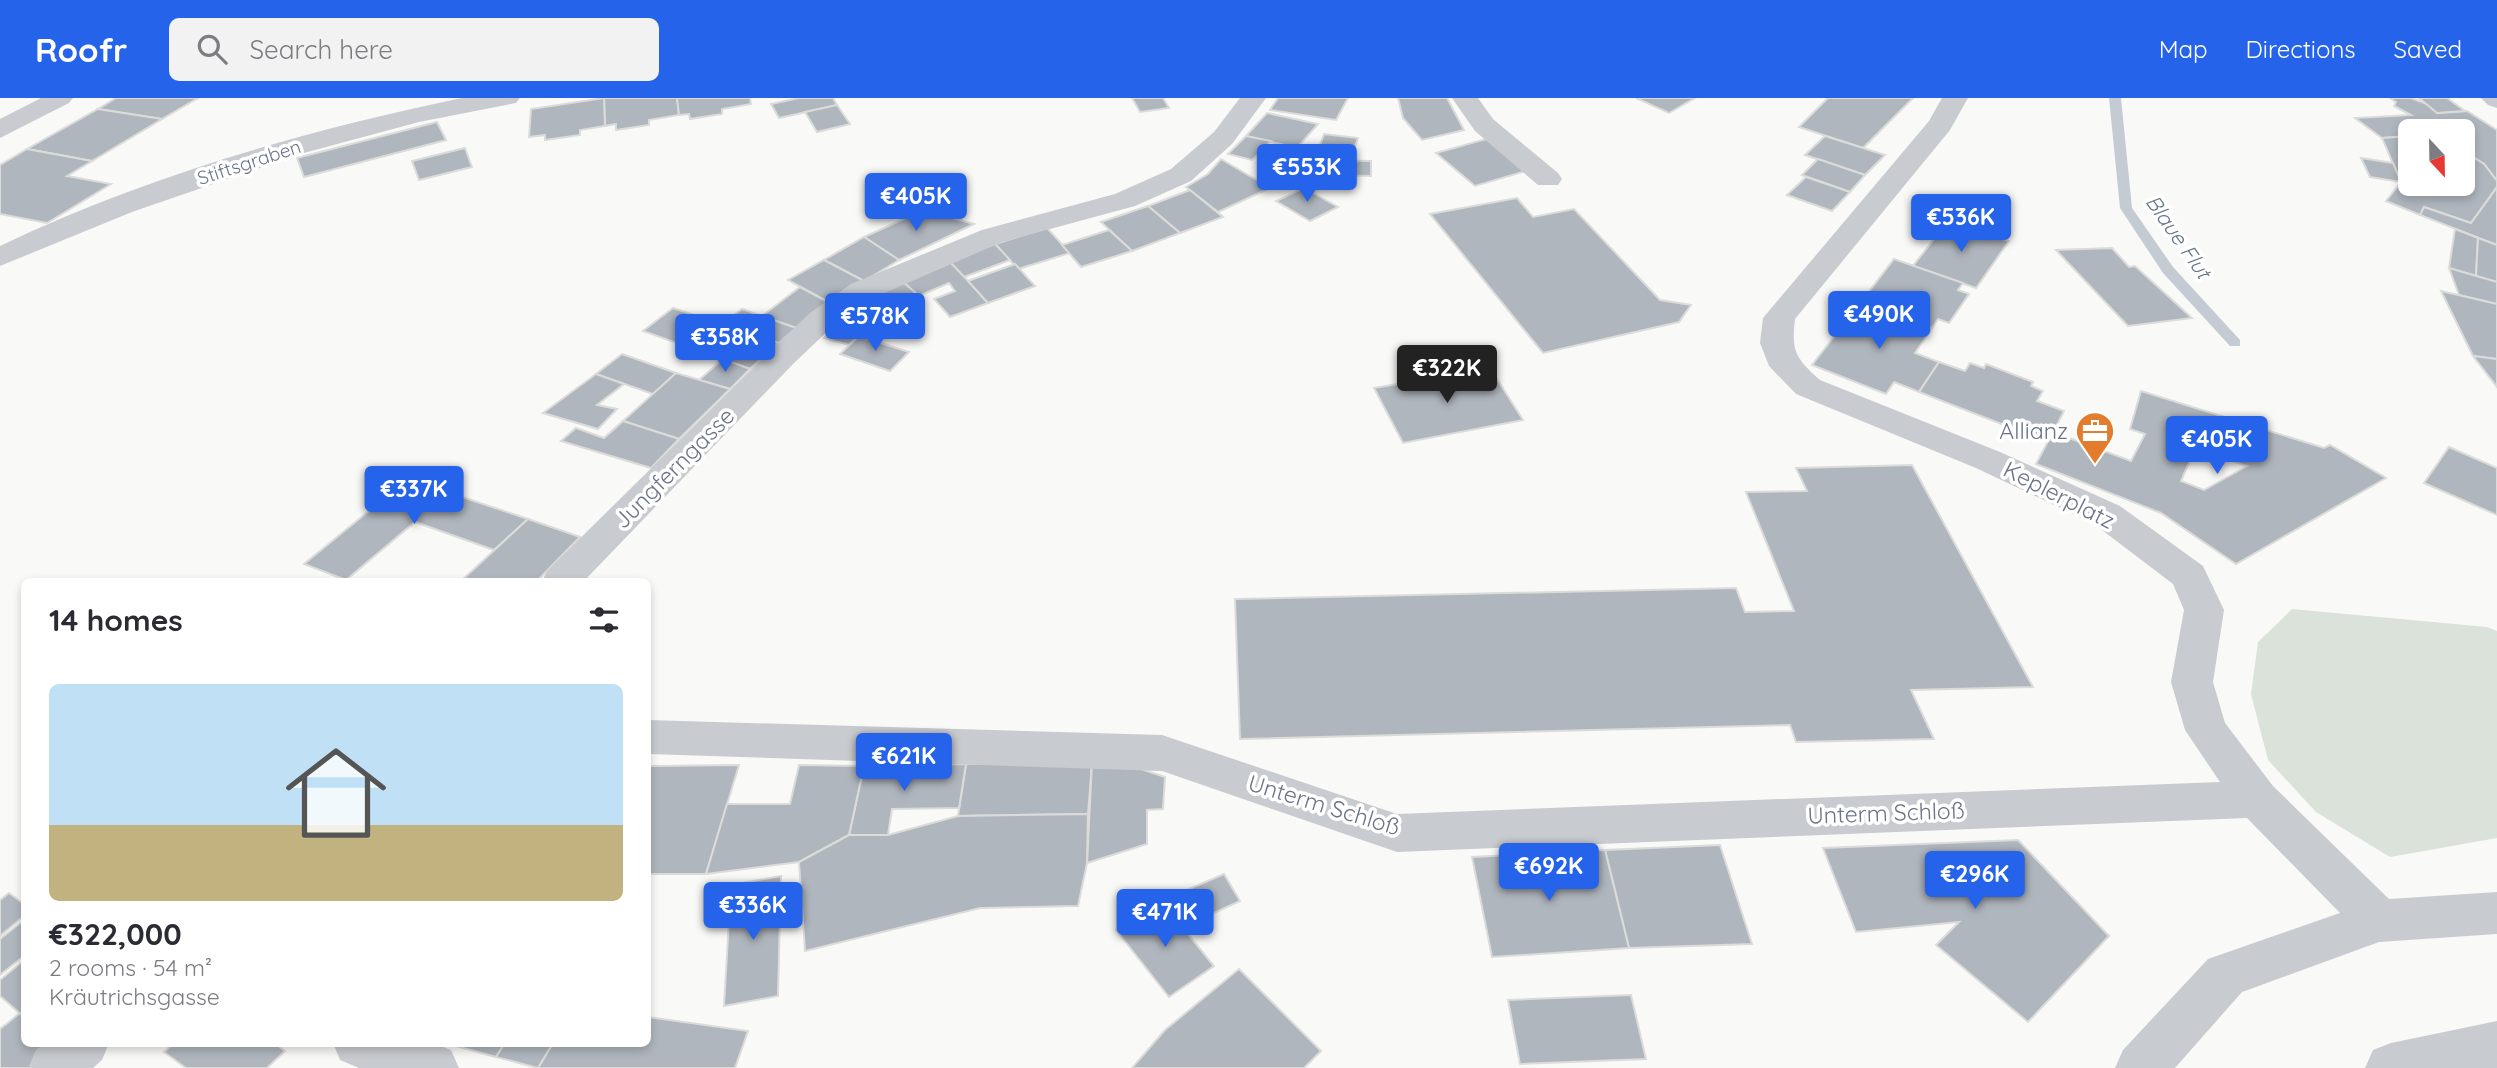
<!DOCTYPE html>
<html lang="en">
<head>
<meta charset="utf-8">
<style>
	body { margin:0; font-family:Quicksand,sans-serif; background:#f2f2f3; color:#2b2b33; height:100vh; display:flex; flex-direction:column; font-size:26px; white-space:nowrap }
	* { box-sizing:border-box; margin:0 }
	p { font-size:23px; color:#7c7c81 }
	.icon { flex:none; width:38px; height:38px; fill:none; stroke:currentColor; stroke-width:2; stroke-linecap:round; stroke-linejoin:round }
	.map { position:relative; flex:1; overflow:hidden }
	.side { position:absolute; left:21px; top:480px; width:630px; height:469px; display:flex; flex-direction:column; background:#fff; border-radius:10px; box-shadow:0 4px 10px #0003 }
	.side>* { flex:none }
	.needle { width:46px; rotate:158deg }
	.buttons { position:absolute; left:2398px; top:21px; display:grid; gap:14px }
	.buttons a { display:grid; place-items:center; width:77px; height:77px; border-radius:10px; background:#fff; box-shadow:0 4px 10px #0003; font-size:35px }
	.price { position:absolute; translate:-50% -60px; padding:0 16px; border-radius:7px; background:#2563eb; color:#fff; font-size:23px; line-height:46px; filter:drop-shadow(0 2px 4px #0008) }
	.price::after { content:''; position:absolute; left:50%; top:42px; width:21px; height:16px; margin-left:-10px; background:inherit; clip-path:polygon(0 0,100% 0,50% 100%) }
	.price.selected { background:#222; color:#fff }
	ul { padding:0; list-style:none }
	li { display:grid; align-content:center; gap:14px; height:371px; padding:0 28px }
	li+li { border-top:2px solid #e1e1e2 }
	li span { display:grid; place-items:center; height:217px; border-radius:10px; color:#555 }
	li>.icon { margin-inline-start:auto }
	span .icon { width:126px; height:126px; fill:#fffc; stroke-width:1 }
	li b { font-size:30px }
	h2 { display:flex; justify-content:space-between; align-items:center; height:84px; padding:0 28px; font-size:30px }
	header { display:flex; align-items:center; gap:42px; box-sizing:border-box; height:98px; padding:0 35px; background:#2563eb; color:#fff }
	header strong { font-size:33px }
	nav { display:flex; gap:38px; margin-inline-start:auto; font-size:24px }
	.search { width:490px; height:63px; background:#f2f2f3; display:flex; align-items:center; gap:18px; box-sizing:border-box; padding:0 24px; border-radius:10px; color:#7c7c81; font-size:26px }
	.map>svg:first-child { display:block }
	.green { fill:#dae2d9 }
	.lines { fill:none; stroke-linecap:round; stroke-linejoin:round }
	.stream { fill:#c5cbd2; fill-rule:evenodd }
	.building { fill:#b0b6be; stroke:#dbdcda; stroke-width:2; fill-rule:evenodd }
	.minor { fill:#c8cbcf; fill-rule:evenodd }
	.tertiary { fill:#c8cbcf; fill-rule:evenodd }
	.labels { text-anchor:middle; stroke-width:7; stroke-linejoin:round; paint-order:stroke }
	.far-street-label { font-size:19px; fill:#697489; stroke:#fff }
	.far-water-label { font-size:21px; font-style:italic; fill:#657583; stroke:#fff }
	.poi-label { font-size:23px; fill:#697489; stroke:#fff; text-anchor:end }
	.street-label { font-size:23px; fill:#697489; stroke:#fff }
</style>
</head>
<body>
<header>
<strong>Roofr</strong>
<div class="search"><svg class="icon" aria-label="search" viewBox="0 0 24 24"><circle cx="10" cy="10" r="6"/><path d="M15 15l6 6"/></svg>Search here</div>
<nav><a>Map</a><a>Directions</a><a>Saved</a></nav>
</header>
<div class="map">
<svg width="2497" height="970" viewBox="0 0 2497 970">
	<rect width="100%" height="100%" fill="#f9faf8"/>
	<!-- green -->
	<path class="green" d="M 2292,511 L 2487,529 L 2497,533 L 2497,740 L 2390,759 L 2316,714 L 2268,662 L 2251,596 L 2258,544 Z"/>
	<g class="lines">
		<!-- stream -->
		<path class="stream" d="M 2109,0 L 2121,0 L 2132,110 L 2173,169 L 2240,242 L 2240,248 L 2230,248 L 2163,175 L 2120,110 Z"/>
	</g>
	<!-- building -->
	<g class="building">
		<path d="M 116,0 L 198,0 L 162,21 L 98,11 Z"/>
		<path d="M 604,0 L 677,0 L 679,17 L 649,22 L 649,27 L 616,32 L 616,26 L 605,28 Z"/>
		<path d="M 604,0 L 605,28 L 580,32 L 580,37 L 545,42 L 545,37 L 529,39 L 531,11 Z"/>
		<path d="M 677,0 L 750,0 L 751,6 L 722,11 L 722,16 L 690,21 L 689,16 L 679,17 Z"/>
		<path d="M 799,0 L 833,0 L 837,7 L 779,20 L 771,6 Z"/>
		<path d="M 1132,0 L 1163,0 L 1169,10 L 1140,14 Z"/>
		<path d="M 1278,0 L 1348,0 L 1336,22 L 1270,12 Z"/>
		<path d="M 1398,0 L 1447,0 L 1464,32 L 1422,42 L 1403,20 Z"/>
		<path d="M 1636,0 L 1695,0 L 1669,15 Z"/>
		<path d="M 1828,0 L 1913,0 L 1863,50 L 1799,29 Z"/>
		<path d="M 2390,0 L 2411,0 L 2427,6 L 2437,15 L 2467,13 L 2497,32 L 2497,83 L 2484,66 L 2462,52 L 2462,33 L 2410,33 L 2410,38 L 2382,40 L 2355,20 L 2411,17 L 2394,8 L 2396,4 Z"/>
		<path d="M 2419,0 L 2447,0 L 2465,13 L 2437,15 Z"/>
		<path d="M 837,7 L 850,26 L 817,34 L 805,14 Z"/>
		<path d="M 98,11 L 162,21 L 92,63 L 27,51 Z"/>
		<path d="M 1267,15 L 1318,26 L 1297,50 L 1246,38 Z"/>
		<path d="M 437,24 L 446,42 L 304,79 L 297,60 Z"/>
		<path d="M 1324,36 L 1358,40 L 1350,63 L 1314,63 Z"/>
		<path d="M 1246,38 L 1271,43 L 1252,62 L 1228,56 Z"/>
		<path d="M 1825,38 L 1863,50 L 1885,57 L 1865,77 L 1805,57 Z"/>
		<path d="M 2410,38 L 2410,86 L 2462,86 L 2462,52 L 2484,66 L 2497,83 L 2497,89 L 2471,125 L 2424,109 L 2420,117 L 2386,103 L 2401,84 L 2382,40 Z"/>
		<path d="M 1486,41 L 1526,73 L 1475,88 L 1436,55 Z"/>
		<path d="M 465,50 L 472,69 L 419,82 L 412,63 Z"/>
		<path d="M 27,51 L 92,63 L 67,78 L 111,86 L 47,125 L 0,116 L 0,67 Z"/>
		<path d="M 2361,60 L 2393,65 L 2401,84 L 2370,79 Z"/>
		<path d="M 1221,61 L 1270,90 L 1218,114 L 1186,89 L 1208,76 Z"/>
		<path d="M 1818,61 L 1865,77 L 1850,94 L 1802,77 Z"/>
		<path d="M 1326,62 L 1371,63 L 1371,78 L 1325,77 Z"/>
		<path d="M 1806,79 L 1850,94 L 1832,113 L 1787,97 Z"/>
		<path d="M 2497,89 L 2497,147 L 2420,117 L 2424,109 L 2471,125 Z"/>
		<path d="M 1304,90 L 1338,109 L 1310,123 L 1276,103 Z"/>
		<path d="M 1190,92 L 1223,119 L 1180,135 L 1148,108 Z"/>
		<path d="M 1517,100 L 1533,119 L 1574,111 L 1660,202 L 1691,207 L 1679,224 L 1543,255 L 1430,116 Z"/>
		<path d="M 1148,108 L 1180,135 L 1132,153 L 1101,124 Z"/>
		<path d="M 924,112 L 974,126 L 899,162 L 864,139 Z"/>
		<path d="M 1948,123 L 2009,143 L 1976,190 L 1913,168 Z"/>
		<path d="M 1047,130 L 1070,155 L 1018,171 L 995,146 Z"/>
		<path d="M 2455,131 L 2478,140 L 2476,178 L 2449,170 Z"/>
		<path d="M 1109,132 L 1132,153 L 1081,169 L 1062,147 Z"/>
		<path d="M 864,139 L 899,162 L 864,183 L 824,162 Z"/>
		<path d="M 2478,140 L 2497,147 L 2497,184 L 2476,178 Z"/>
		<path d="M 995,146 L 1010,162 L 964,179 L 949,163 Z"/>
		<path d="M 2112,150 L 2129,169 L 2135,168 L 2192,220 L 2128,228 L 2056,152 Z"/>
		<path d="M 1894,161 L 1963,185 L 1958,192 L 1969,196 L 1949,225 L 1938,221 L 1932,230 L 1861,204 Z"/>
		<path d="M 824,162 L 864,183 L 828,204 L 788,182 Z"/>
		<path d="M 949,163 L 968,183 L 988,205 L 950,219 L 934,201 L 955,193 L 949,185 L 919,198 L 902,183 Z"/>
		<path d="M 1015,166 L 1035,188 L 988,205 L 968,183 Z"/>
		<path d="M 2449,170 L 2497,184 L 2497,206 L 2459,197 Z"/>
		<path d="M 902,183 L 919,198 L 882,217 L 862,204 Z"/>
		<path d="M 800,189 L 828,204 L 796,230 L 762,218 Z"/>
		<path d="M 2441,193 L 2497,206 L 2497,261 L 2473,258 Z"/>
		<path d="M 862,204 L 882,217 L 849,247 L 824,240 Z"/>
		<path d="M 1861,204 L 1932,230 L 1915,255 L 1939,264 L 1919,294 L 1894,284 L 1886,296 L 1812,267 Z"/>
		<path d="M 673,210 L 779,245 L 750,271 L 643,233 Z"/>
		<path d="M 742,211 L 796,230 L 779,245 L 722,226 Z"/>
		<path d="M 859,238 L 909,254 L 890,273 L 840,256 Z"/>
		<path d="M 622,256 L 676,275 L 653,296 L 596,276 Z"/>
		<path d="M 2473,258 L 2497,261 L 2497,289 Z"/>
		<path d="M 723,261 L 750,271 L 730,291 L 699,282 Z"/>
		<path d="M 1939,264 L 1965,273 L 1970,265 L 1984,270 L 1986,266 L 2033,284 L 2031,288 L 2043,293 L 2037,303 L 2064,313 L 2048,344 L 1919,294 Z"/>
		<path d="M 1490,270 L 1523,322 L 1403,345 L 1374,290 Z"/>
		<path d="M 676,275 L 730,291 L 679,341 L 623,323 Z"/>
		<path d="M 596,276 L 624,286 L 597,307 L 617,311 L 598,331 L 543,315 Z"/>
		<path d="M 2141,293 L 2324,350 L 2330,347 L 2386,380 L 2236,466 L 2161,415 L 2036,366 L 2053,334 L 2131,363 L 2145,336 L 2130,331 ZM 2195,351 L 2247,368 L 2204,392 L 2181,383 Z"/>
		<path d="M 623,323 L 679,341 L 651,370 L 561,343 L 576,330 L 604,340 Z"/>
		<path d="M 2449,349 L 2497,370 L 2497,417 L 2424,385 Z"/>
		<path d="M 1912,367 L 2033,589 L 1911,592 L 1934,641 L 1796,644 L 1790,627 L 1240,641 L 1235,501 L 1736,490 L 1745,514 L 1794,513 L 1746,394 L 1807,393 L 1796,370 Z"/>
		<path d="M 408,381 L 528,421 L 494,452 L 415,424 L 346,482 L 304,466 Z"/>
		<path d="M 528,421 L 580,439 L 537,483 L 461,483 Z"/>
		<path d="M 1092,665 L 1088,716 L 958,718 L 966,666 Z"/>
		<path d="M 1092,665 L 1138,670 L 1165,679 L 1163,711 L 1147,712 L 1147,746 L 1087,765 Z"/>
		<path d="M 966,666 L 959,710 L 892,711 L 888,737 L 849,737 L 864,668 Z"/>
		<path d="M 739,667 L 706,776 L 648,776 L 648,668 Z"/>
		<path d="M 799,667 L 864,668 L 849,737 L 799,764 L 706,776 L 727,706 L 790,706 Z"/>
		<path d="M 1088,716 L 1087,765 L 1078,808 L 980,810 L 805,853 L 799,764 L 849,737 L 888,737 L 958,718 Z"/>
		<path d="M 2018,742 L 2109,838 L 2028,924 L 1936,847 L 1959,824 L 1856,834 L 1823,750 Z"/>
		<path d="M 1720,747 L 1752,846 L 1629,850 L 1605,752 Z"/>
		<path d="M 1605,752 L 1629,850 L 1492,859 L 1472,759 Z"/>
		<path d="M 1224,776 L 1240,803 L 1183,829 L 1161,803 Z"/>
		<path d="M 781,778 L 778,898 L 724,908 L 731,787 Z"/>
		<path d="M 9,795 L 24,806 L 24,818 L 0,838 L 0,802 Z"/>
		<path d="M 1161,803 L 1214,868 L 1169,899 L 1116,832 Z"/>
		<path d="M 24,822 L 24,858 L 0,877 L 0,841 Z"/>
		<path d="M 24,862 L 24,919 L 0,898 L 0,882 Z"/>
		<path d="M 1239,871 L 1321,953 L 1304,970 L 1132,970 L 1165,932 Z"/>
		<path d="M 1631,897 L 1646,961 L 1520,966 L 1508,902 Z"/>
		<path d="M 20,915 L 24,919 L 24,945 L 57,945 L 33,970 L 0,970 L 0,931 Z"/>
		<path d="M 648,919 L 748,933 L 735,970 L 538,970 L 553,945 L 648,945 Z"/>
		<path d="M 174,945 L 274,945 L 285,953 L 267,970 L 186,970 L 164,954 Z"/>
		<path d="M 445,945 L 505,945 L 496,959 Z"/>
		<path d="M 505,945 L 553,945 L 538,970 L 496,959 Z"/>
	</g>
	<g class="lines">
		<!-- minor -->
		<g class="minor">
			<path d="M 41,0 L 73,0 L 69,5 L 0,40 L 0,21 Z"/>
			<path d="M 462,0 L 520,0 L 516,5 L 419,24 L 300,56 L 132,114 L 0,168 L 0,148 C 143,79 307,32 462,0 Z"/>
			<path d="M 1240,0 L 1266,0 L 1232,46 L 1191,83 L 1135,108 L 1002,144 L 873,200 L 832,229 L 793,266 L 584,483 L 542,483 L 547,473 L 771,252 L 810,215 L 851,186 L 982,132 L 1115,96 L 1171,71 L 1214,34 Z"/>
			<path d="M 1452,0 L 1478,0 L 1493,21 L 1558,75 L 1562,81 L 1558,87 L 1538,87 L 1475,33 Z"/>
			<path d="M 1942,0 L 1968,0 L 1950,32 L 1795,221 C 1791,254 1796,260 1820,282 L 2000,354 L 2120,408 L 2203,468 L 2224,512 L 2213,584 L 2225,625 L 2273,688 L 2389,801 L 2497,794 L 2497,836 L 2379,844 L 2242,894 L 2175,970 L 2115,970 L 2123,952 L 2208,861 L 2340,815 L 2247,720 L 1397,754 L 1162,673 L 648,656 L 648,622 L 1162,637 L 1397,716 L 2220,684 L 2185,632 L 2171,584 L 2184,512 L 2173,486 L 2094,426 L 1976,370 L 1796,296 L 1769,268 L 1760,245 L 1763,220 L 1929,23 Z"/>
			<path d="M 2497,923 L 2497,970 L 2365,970 L 2373,952 L 2391,945 Z"/>
			<path d="M 45,945 L 109,945 L 102,962 L 93,970 L 28,970 L 36,952 Z"/>
			<path d="M 333,945 L 433,945 L 451,952 L 459,970 L 359,970 L 340,962 Z"/>
		</g>
		<!-- tertiary -->
		<path class="tertiary" d="M 2481,0 L 2497,0 L 2497,10 L 2488,7 Z"/>
	</g>
	<!-- icons -->
	<defs>
		<g id="office-pin" transform="scale(2.0125)"><path d="M0 17L-7.5 6A9.5 9.5 0 1 1 7.5 6Z" fill="#e47c2d" stroke="#fff"/><path d="M-6-3h4V-5.5h4V-3h4V5H-6ZM-1-4.5V-3h2v-1.5ZM-6 0V1H6V0Z" fill="#fff"/></g>
	</defs>
	<g fill-rule="evenodd">
		<use href="#office-pin" x="2095" y="333"/>
	</g>
	<g class="labels">
		<!-- far-street labels -->
		<g class="far-street-label">
			<text transform="translate(249 64) rotate(-18)" y="7">Stiftsgraben</text>
		</g>
		<!-- far-water labels -->
		<g class="far-water-label">
			<text transform="translate(2178 139) rotate(55)" y="7">Blaue Flut</text>
		</g>
		<!-- poi labels -->
		<g class="poi-label">
			<text x="2068" y="341">Allianz</text>
		</g>
		<!-- street labels -->
		<g class="street-label">
			<text transform="translate(674 370) rotate(-45)" y="8">Jungferngasse</text>
			<text transform="translate(2059 397) rotate(27)" y="8">Keplerplatz</text>
			<text transform="translate(1324 707) rotate(17)" y="8">Unterm Schloß</text>
			<text transform="translate(1886 715) rotate(-2)" y="8">Unterm Schloß</text>
		</g>
	</g>
</svg>
<div class="buttons">
<a><svg class="needle" viewBox="-14 -14 28 28"><path d="M0-13l5 13h-10z" fill="#e53935"/><path d="M0 13l5-13h-10z" fill="#7c7c81"/></svg></a>
</div>
<b class="price" style="left:1307px;top:106px">€553K</b>
<b class="price" style="left:916px;top:135px">€405K</b>
<b class="price" style="left:1961px;top:156px">€536K</b>
<b class="price" style="left:1879px;top:253px">€490K</b>
<b class="price" style="left:875px;top:255px">€578K</b>
<b class="price" style="left:725px;top:276px">€358K</b>
<b class="price selected" style="left:1447px;top:307px">€322K</b>
<b class="price" style="left:2217px;top:378px">€405K</b>
<b class="price" style="left:414px;top:428px">€337K</b>
<b class="price" style="left:904px;top:695px">€621K</b>
<b class="price" style="left:1549px;top:805px">€692K</b>
<b class="price" style="left:1975px;top:813px">€296K</b>
<b class="price" style="left:753px;top:844px">€336K</b>
<b class="price" style="left:1165px;top:851px">€471K</b>
<section class="side">
<h2>14 homes<svg class="icon" aria-label="filters" viewBox="0 0 24 24"><path d="M4 7h16M4 17h16"/><circle cx="9" cy="7" r="2"/><circle cx="15" cy="17" r="2"/></svg></h2>
<ul>
<li><span style="background:linear-gradient(#bfe0f5 65%,#c2b280 0)"><svg class="icon" aria-label="home" viewBox="0 0 24 24"><path d="M3 11l9-7 9 7M6 9v11h12V9"/></svg></span><div><b>€322,000</b><p>2 rooms · 54 m²</p><p>Kräutrichsgasse</p></div></li>
</ul>
</section>
</div>
</body>
</html>
